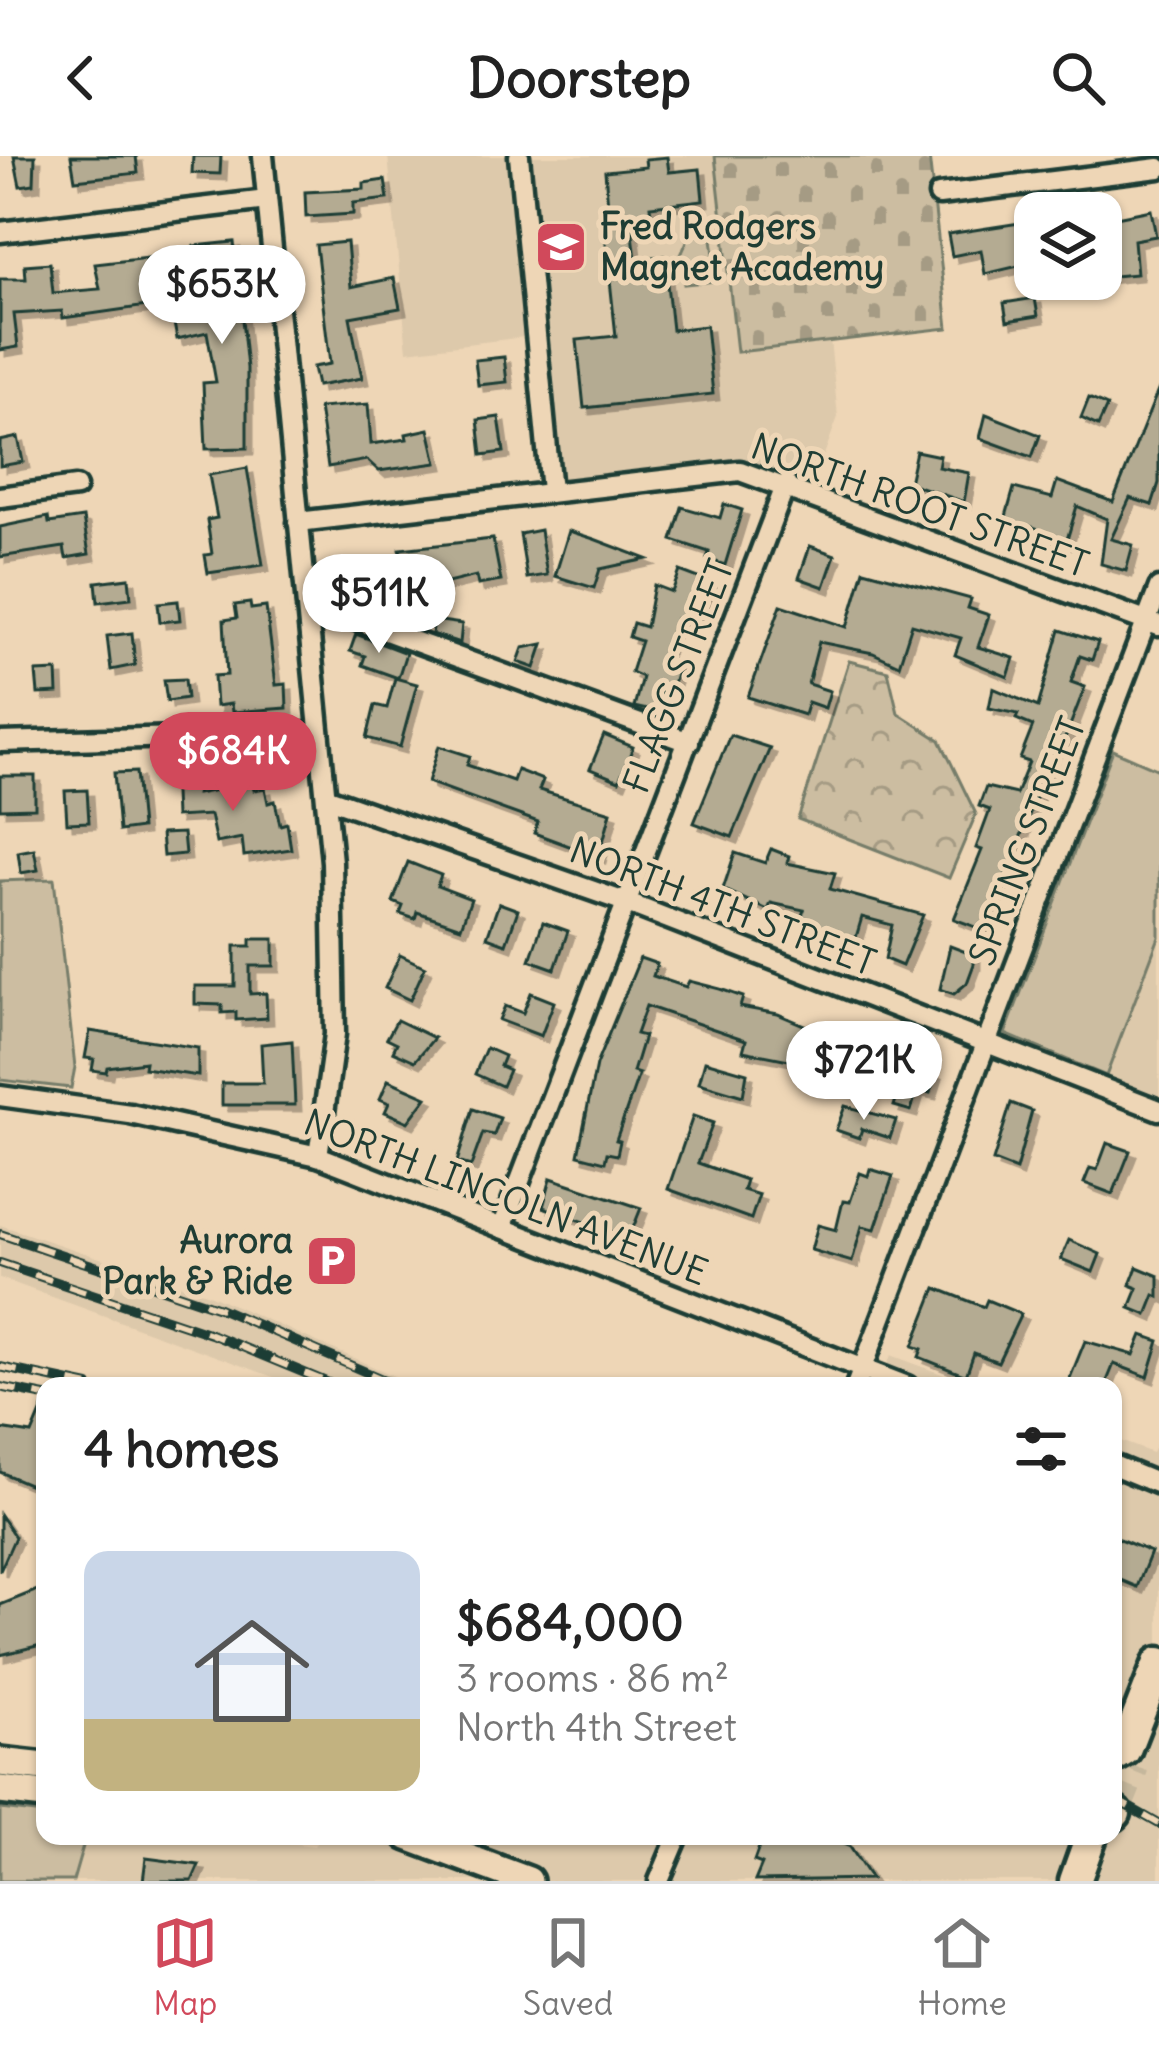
<!DOCTYPE html>
<html lang="en">
<head>
<meta charset="utf-8">
<style>
	body { margin:0; font-family:Delius,sans-serif; background:#f6f6f6; color:#222; height:100vh; display:flex; flex-direction:column; font-size:45px; white-space:nowrap }
	* { box-sizing:border-box; margin:0 }
	p { font-size:39px; color:#767676 }
	.icon { flex:none; width:66px; height:66px; fill:none; stroke:currentColor; stroke-width:2; stroke-linecap:round; stroke-linejoin:round }
	.map { position:relative; flex:1; overflow:hidden }
	.panel { position:absolute; left:36px; top:1221px; width:1086px; height:468px; display:flex; flex-direction:column; background:#fff; border-radius:24px; box-shadow:0 3px 9px #0004 }
	.panel>* { flex:none }
	.tools { position:absolute; left:1014px; top:36px; display:grid; gap:24px }
	.tools a { display:grid; place-items:center; width:108px; height:108px; border-radius:24px; background:#fff; box-shadow:0 3px 9px #0004; font-size:60px }
	.price { position:absolute; translate:-50% -102px; padding:0 27px; border-radius:42px; background:#fff; color:#222; font-size:39px; line-height:78px; filter:drop-shadow(0 3px 6px #0008) }
	.price::after { content:''; position:absolute; left:50%; top:72px; width:36px; height:27px; margin-left:-18px; background:inherit; clip-path:polygon(0 0,100% 0,50% 100%) }
	.price.active { background:#d1495b; color:#fff }
	ul { padding:0; list-style:none }
	li { display:flex; align-items:center; gap:36px; height:300px; padding:0 48px }
	li+li { border-top:3px solid #e0e0e0 }
	li span { display:grid; place-items:center; flex:none; width:336px; height:240px; border-radius:24px; color:#555 }
	li>.icon { margin-inline-start:auto }
	span .icon { width:144px; height:144px; fill:#fffc; stroke-width:1 }
	li b { font-size:51px }
	h2 { display:flex; justify-content:space-between; align-items:center; height:144px; padding:0 48px; font-size:51px }
	header { display:flex; justify-content:space-between; align-items:center; height:156px; padding:0 48px; background:#fff; font-size:54px; font-weight:700 }
	.dock { display:flex; justify-content:space-around; align-items:center; height:168px; border-top:3px solid #e0e0e0; background:#fff; font-size:33px; color:#767676 }
	.dock a { display:grid; justify-items:center; gap:6px }
	.dock .active { color:#d1495b }
	.map>svg:first-child { display:block }
	.built { fill:#ddc9ab }
	.forest { fill:url(#forest-crowns); stroke:#767d6a; stroke-width:3 }
	.cemetery { fill:url(#cemetery-stones); stroke:#767d6a; stroke-width:3 }
	.park { fill:#ccbda1; stroke:#767d6a; stroke-width:3 }
	.building { fill:#b4ab92; stroke:#1f3d34; stroke-width:3; filter:url(#shadow) }
	.lines { fill:none; stroke-linecap:round; stroke-linejoin:round }
	.primary-tunnel { stroke:#c5b79c; stroke-width:30; stroke-dasharray:30 15; stroke-linecap:butt }
	.minor-casing { stroke:#1f3d34; stroke-width:27 }
	.secondary-casing { stroke:#1f3d34; stroke-width:36 }
	.primary-casing { stroke:#1f3d34; stroke-width:39 }
	.minor { stroke:#eed6b6; stroke-width:18 }
	.secondary { stroke:#eed6b6; stroke-width:27 }
	.primary { stroke:#eed6b6; stroke-width:30 }
	.rail-casing { stroke:#1f3d34; stroke-width:10 }
	.rail { stroke:#eed6b6; stroke-width:6; stroke-dasharray:18; stroke-linecap:butt }
	.labels { text-anchor:middle; stroke-width:10; stroke-linejoin:round; paint-order:stroke }
	.poi-label { font-size:36px; font-weight:bold; fill:#1f3d34; stroke:#eed6b6; text-anchor:start }
	.street-label { font-size:36px; fill:#1f3d34; stroke:#eed6b6 }
</style>
</head>
<body>
<header><svg class="icon" aria-label="back" viewBox="0 0 24 24"><path d="M15 5l-7 7 7 7"/></svg>Doorstep<svg class="icon" aria-label="search" viewBox="0 0 24 24"><circle cx="10" cy="10" r="6"/><path d="M15 15l6 6"/></svg></header>
<div class="map">
<svg width="1159" height="1725" viewBox="0 0 1159 1725">
	<defs>
		<pattern id="forest-crowns" width="20" height="18" patternUnits="userSpaceOnUse" patternTransform="scale(3)"><rect width="20" height="18" fill="#ccbda1"/><path d="M2 6a3 3 0 1 1 6 0M12 15a3 3 0 1 1 6 0" fill="none" stroke="#a59b84"/></pattern>
		<pattern id="cemetery-stones" width="16" height="16" patternUnits="userSpaceOnUse" patternTransform="scale(3)"><rect width="16" height="16" fill="#ccbda1"/><path d="M2 7V4a2 2 0 0 1 4 0v3zM10 15v-3a2 2 0 0 1 4 0v3z" fill="#a59b84"/></pattern>
		<filter id="shadow"><feDropShadow dx="6" dy="6" stdDeviation="0" flood-color="#0004"/></filter>
	</defs>
	<rect width="100%" height="100%" fill="#eed6b6"/>
	<filter id="ink" filterUnits="userSpaceOnUse"><feTurbulence type="fractalNoise" baseFrequency=".00833" numOctaves="2"/><feDisplacementMap in="SourceGraphic" scale="24" xChannelSelector="R" yChannelSelector="G"/><feConvolveMatrix kernelMatrix="1 2 1 2 8 2 1 2 1" color-interpolation-filters="sRGB"/></filter>
	<g filter="url(#ink)">
		<!-- built -->
		<g class="built">
			<path d="M 388,0 L 715,0 L 737,195 L 830,184 L 838,261 L 811,334 L 733,306 L 557,326 L 541,179 L 407,195 Z"/>
			<path d="M 1159,781 L 1159,939 L 1106,920 Z"/>
			<path d="M 0,1069 L 206,1137 L 417,1230 L 298,1230 L 0,1122 Z"/>
			<path d="M 891,1199 L 974,1230 L 879,1230 Z"/>
			<path d="M 1113,1282 L 1152,1297 L 1159,1282 L 1159,1725 L 73,1725 L 86,1680 L 231,1680 L 314,1690 L 319,1680 L 1113,1680 Z"/>
		</g>
		<!-- forest -->
		<path class="forest" d="M 849,505 L 888,515 L 898,557 L 940,584 L 976,658 L 949,722 L 798,663 Z"/>
		<!-- cemetery -->
		<path class="cemetery" d="M 715,0 L 929,0 L 948,172 L 737,196 Z"/>
		<!-- park -->
		<g class="park">
			<path d="M 710,65 L 717,125 L 684,128 L 681,99 L 695,67 Z"/>
			<path d="M 1113,594 L 1159,614 L 1159,781 L 1106,920 L 1005,878 Z"/>
			<path d="M 54,723 L 75,911 L 71,932 L 0,924 L 0,725 Z"/>
			<path d="M 0,1653 L 45,1658 L 45,1680 L 86,1680 L 73,1725 L 0,1725 Z"/>
		</g>
		<!-- building -->
		<g class="building">
			<path d="M 14,0 L 35,0 L 34,28 L 20,30 Z"/>
			<path d="M 71,0 L 136,0 L 138,17 L 75,24 Z"/>
			<path d="M 193,0 L 221,0 L 220,18 L 192,17 Z"/>
			<path d="M 667,1 L 669,16 L 700,13 L 703,44 L 650,50 L 651,58 L 631,61 L 636,103 L 664,100 L 672,174 L 706,170 L 713,238 L 584,252 L 577,184 L 616,180 L 602,50 L 608,50 L 605,15 L 646,11 L 645,3 Z"/>
			<path d="M 385,24 L 388,43 L 353,47 L 353,58 L 306,61 L 305,36 L 364,33 L 364,27 Z"/>
			<path d="M 1151,54 L 1156,80 L 1134,84 L 1137,118 L 1101,121 L 1101,64 Z"/>
			<path d="M 1032,65 L 1035,106 L 985,118 L 981,94 L 952,100 L 948,78 Z"/>
			<path d="M 234,86 L 247,212 L 247,292 L 206,293 L 203,227 L 216,226 L 207,176 L 177,183 L 173,162 L 209,155 L 194,90 Z"/>
			<path d="M 347,86 L 351,131 L 394,122 L 400,152 L 350,161 L 362,222 L 317,230 L 313,211 L 330,208 L 316,89 Z"/>
			<path d="M 157,101 L 161,148 L 63,162 L 62,155 L 14,158 L 18,191 L 0,194 L 0,123 L 26,123 L 25,109 L 50,107 L 53,137 L 100,133 L 95,108 Z"/>
			<path d="M 1035,142 L 1038,160 L 1007,165 L 1004,147 Z"/>
			<path d="M 504,201 L 507,226 L 478,229 L 475,204 Z"/>
			<path d="M 1159,232 L 1159,327 L 1152,349 L 1130,342 L 1111,383 L 1133,389 L 1126,415 L 1101,408 L 1107,363 L 1077,350 L 1066,387 L 1033,382 L 1036,372 L 1005,364 L 1014,332 L 1052,342 L 1057,325 L 1113,346 Z"/>
			<path d="M 1089,242 L 1107,250 L 1098,270 L 1081,262 Z"/>
			<path d="M 368,248 L 371,288 L 407,283 L 406,278 L 429,273 L 437,307 L 379,315 L 367,304 L 328,311 L 319,252 Z"/>
			<path d="M 986,258 L 1040,279 L 1032,301 L 980,282 Z"/>
			<path d="M 499,261 L 504,296 L 482,299 L 478,264 Z"/>
			<path d="M 18,281 L 23,306 L 0,310 L 0,285 Z"/>
			<path d="M 916,295 L 940,300 L 938,311 L 969,317 L 964,346 L 909,327 Z"/>
			<path d="M 247,312 L 263,409 L 208,417 L 205,399 L 212,398 L 207,364 L 217,362 L 209,319 Z"/>
			<path d="M 724,348 L 742,354 L 725,409 L 707,403 L 709,396 L 672,384 L 682,351 L 720,362 Z"/>
			<path d="M 48,361 L 49,367 L 83,362 L 89,398 L 66,402 L 64,391 L 0,401 L 0,371 Z"/>
			<path d="M 540,374 L 547,419 L 527,422 L 520,378 Z"/>
			<path d="M 569,375 L 594,383 L 647,403 L 600,413 L 594,432 L 555,420 Z"/>
			<path d="M 493,383 L 501,425 L 478,429 L 476,420 L 407,437 L 400,393 Z"/>
			<path d="M 810,390 L 835,399 L 824,431 L 799,422 Z"/>
			<path d="M 864,414 L 971,443 L 968,452 L 989,459 L 978,491 L 1014,502 L 1008,521 L 955,499 L 961,482 L 912,468 L 899,509 L 873,497 L 819,486 L 808,528 L 830,535 L 825,552 L 808,546 L 804,559 L 748,541 L 781,449 L 847,471 Z"/>
			<path d="M 680,415 L 712,427 L 694,470 L 676,463 L 663,503 L 679,509 L 672,531 L 663,528 L 656,556 L 634,551 L 642,521 L 631,516 L 641,485 L 629,481 L 633,467 L 646,471 L 654,429 L 672,436 Z"/>
			<path d="M 373,419 L 378,453 L 414,447 L 417,466 L 406,468 L 353,449 L 350,422 Z"/>
			<path d="M 129,422 L 131,442 L 98,446 L 96,426 Z"/>
			<path d="M 178,445 L 180,464 L 160,466 L 158,447 Z"/>
			<path d="M 250,447 L 251,453 L 266,451 L 276,529 L 286,528 L 287,552 L 232,556 L 231,548 L 216,550 L 214,520 L 227,519 L 224,464 L 237,462 L 235,449 Z"/>
			<path d="M 434,464 L 462,468 L 460,487 L 432,478 Z"/>
			<path d="M 1060,474 L 1098,486 L 1092,504 L 1080,500 L 1071,526 L 1085,531 L 1064,585 L 1059,583 L 984,774 L 954,763 L 982,694 L 976,692 L 990,654 L 979,650 L 986,631 L 1016,638 L 1029,606 L 1020,603 L 1033,570 L 1016,563 L 1018,558 L 989,552 L 993,532 L 1038,551 Z"/>
			<path d="M 132,477 L 135,509 L 111,514 L 107,480 Z"/>
			<path d="M 356,478 L 406,497 L 398,522 L 362,509 L 365,500 L 350,495 Z"/>
			<path d="M 543,488 L 535,512 L 518,506 L 523,492 Z"/>
			<path d="M 57,515 L 58,537 L 38,538 L 36,516 Z"/>
			<path d="M 395,522 L 417,528 L 400,591 L 367,582 L 375,549 L 387,552 Z"/>
			<path d="M 185,523 L 187,542 L 167,545 L 164,524 Z"/>
			<path d="M 604,579 L 633,591 L 619,625 L 590,613 Z"/>
			<path d="M 730,579 L 770,592 L 732,681 L 694,667 Z"/>
			<path d="M 439,590 L 470,600 L 467,609 L 513,625 L 517,614 L 543,624 L 539,634 L 611,656 L 599,701 L 534,677 L 538,666 L 428,626 Z"/>
			<path d="M 195,612 L 197,638 L 252,627 L 254,634 L 265,632 L 268,647 L 275,645 L 280,669 L 287,667 L 291,693 L 244,700 L 242,682 L 216,687 L 210,659 L 175,661 L 173,613 Z"/>
			<path d="M 136,616 L 141,672 L 119,675 L 114,617 Z"/>
			<path d="M 0,620 L 35,620 L 35,652 L 0,653 Z"/>
			<path d="M 87,634 L 89,666 L 67,667 L 65,635 Z"/>
			<path d="M 183,677 L 185,698 L 163,700 L 161,678 Z"/>
			<path d="M 34,693 L 38,714 L 21,717 L 18,696 Z"/>
			<path d="M 771,693 L 789,700 L 787,707 L 835,717 L 830,733 L 923,759 L 902,810 L 885,803 L 892,769 L 862,761 L 855,785 L 801,762 L 804,754 L 771,747 L 768,754 L 723,733 L 735,697 L 765,707 Z"/>
			<path d="M 408,706 L 441,719 L 437,730 L 471,743 L 461,771 L 417,756 L 415,763 L 400,758 L 403,750 L 393,746 Z"/>
			<path d="M 499,747 L 518,754 L 506,788 L 487,781 Z"/>
			<path d="M 543,766 L 568,775 L 555,813 L 530,804 Z"/>
			<path d="M 251,783 L 274,783 L 274,810 L 250,810 L 250,838 L 266,837 L 267,862 L 236,864 L 236,856 L 222,857 L 222,849 L 195,848 L 195,830 L 235,830 L 235,790 L 251,790 Z"/>
			<path d="M 950,790 L 974,799 L 974,808 L 967,827 L 954,838 L 940,833 Z"/>
			<path d="M 400,799 L 425,811 L 410,844 L 385,832 Z"/>
			<path d="M 640,802 L 657,808 L 653,820 L 686,831 L 689,825 L 720,833 L 743,841 L 740,851 L 778,858 L 844,886 L 869,888 L 865,907 L 897,914 L 900,906 L 936,917 L 930,937 L 917,934 L 911,955 L 894,950 L 900,931 L 837,918 L 840,904 L 815,893 L 809,908 L 743,895 L 746,884 L 646,850 L 636,878 L 644,880 L 633,916 L 639,918 L 616,984 L 620,985 L 617,999 L 607,997 L 605,1006 L 578,999 L 596,909 Z"/>
			<path d="M 531,837 L 554,846 L 541,880 L 499,864 L 505,850 L 523,857 Z"/>
			<path d="M 397,864 L 434,882 L 415,905 L 393,895 L 397,887 L 387,882 Z"/>
			<path d="M 90,875 L 198,892 L 198,920 L 144,912 L 145,906 L 107,911 L 106,916 L 92,914 L 94,903 L 85,902 Z"/>
			<path d="M 292,885 L 295,949 L 222,949 L 222,927 L 263,927 L 261,888 Z"/>
			<path d="M 486,892 L 504,900 L 500,910 L 509,914 L 502,930 L 475,918 Z"/>
			<path d="M 705,905 L 747,917 L 743,940 L 699,927 Z"/>
			<path d="M 388,924 L 427,941 L 408,966 L 385,956 L 389,947 L 380,943 Z"/>
			<path d="M 1011,947 L 1032,955 L 1016,1014 L 993,1005 Z"/>
			<path d="M 845,950 L 896,964 L 890,982 L 862,973 L 859,982 L 836,974 Z"/>
			<path d="M 473,953 L 500,962 L 494,979 L 483,977 L 471,1010 L 457,1006 Z"/>
			<path d="M 693,960 L 713,967 L 698,1007 L 746,1024 L 743,1034 L 759,1039 L 751,1063 L 668,1033 Z"/>
			<path d="M 1107,987 L 1130,995 L 1113,1038 L 1084,1027 L 1090,1012 L 1097,1014 Z"/>
			<path d="M 870,1013 L 893,1020 L 875,1073 L 862,1070 L 852,1106 L 811,1094 L 818,1069 L 836,1074 L 843,1045 L 850,1046 L 860,1017 L 868,1020 Z"/>
			<path d="M 551,1022 L 641,1052 L 629,1082 L 543,1051 Z"/>
			<path d="M 1069,1084 L 1100,1098 L 1093,1116 L 1061,1103 Z"/>
			<path d="M 1137,1111 L 1159,1120 L 1159,1141 L 1155,1139 L 1147,1159 L 1130,1152 L 1138,1132 L 1130,1129 Z"/>
			<path d="M 936,1132 L 984,1151 L 987,1144 L 1021,1158 L 998,1206 L 974,1197 L 966,1220 L 919,1201 L 922,1193 L 913,1190 Z"/>
			<path d="M 1142,1179 L 1159,1185 L 1148,1221 L 1114,1208 L 1105,1230 L 1068,1227 L 1085,1185 L 1134,1199 Z"/>
			<path d="M 45,1247 L 45,1335 L 0,1316 L 0,1273 L 32,1278 Z"/>
			<path d="M 0,1359 L 15,1381 L 0,1415 Z"/>
			<path d="M 1117,1382 L 1151,1396 L 1137,1431 L 1113,1421 Z"/>
			<path d="M 45,1431 L 45,1488 L 0,1499 L 0,1449 Z"/>
			<path d="M 763,1680 L 825,1680 L 850,1691 L 871,1723 L 755,1725 L 762,1708 L 754,1705 Z"/>
			<path d="M 146,1702 L 199,1709 L 192,1725 L 143,1725 Z"/>
		</g>
		<g class="lines">
			<!-- primary-tunnel -->
			<path class="primary-tunnel" d="M 1115,1657 L 1134,1610"/>
			<!-- minor casing -->
			<g class="minor-casing">
				<g id="minor">
					<path d="M 263,0 L 332,706 L 335,878 L 318,1000"/>
					<path d="M 519,0 L 551,335"/>
					<path d="M 939,39 L 1159,12"/>
					<path d="M 0,76 L 267,44"/>
					<path d="M 0,341 L 76,331"/>
					<path d="M 298,366 L 740,315 L 1159,470"/>
					<path d="M 307,446 L 689,586"/>
					<path d="M 0,586 L 319,577"/>
					<path d="M 328,642 L 625,746 L 1159,954"/>
					<path d="M 0,940 L 130,958 L 318,1000 L 907,1230"/>
					<path d="M 502,1072 L 786,328"/>
					<path d="M 856,1230 L 1159,432"/>
					<path d="M 1113,1309 L 1159,1328"/>
					<path d="M 659,1725 L 678,1680"/>
				</g>
			</g>
			<!-- secondary casing -->
			<g class="secondary-casing">
				<g id="secondary">
					<path d="M 0,1606 L 45,1611"/>
					<path d="M 0,1634 L 45,1639"/>
					<path d="M 408,1680 L 528,1725"/>
				</g>
			</g>
			<!-- primary casing -->
			<g class="primary-casing">
				<g id="primary">
					<path d="M 1113,1601 L 1125,1594 L 1159,1507"/>
					<path d="M 1113,1659 L 1115,1657"/>
					<path d="M 1075,1725 L 1091,1680"/>
				</g>
			</g>
			<!-- minor -->
			<use href="#minor" class="minor"/>
			<!-- secondary -->
			<use href="#secondary" class="secondary"/>
			<!-- primary -->
			<use href="#primary" class="primary"/>
			<!-- rail casing -->
			<g class="rail-casing">
				<g id="rail">
					<path d="M 0,1078 L 219,1152 L 398,1230"/>
					<path d="M 0,1107 L 211,1178 L 336,1230"/>
					<path d="M 0,1211 L 89,1230"/>
					<path d="M 0,1231 L 45,1240"/>
					<path d="M 1113,1642 L 1159,1668"/>
				</g>
			</g>
			<!-- rail -->
			<use href="#rail" class="rail"/>
		</g>
	</g>
	<!-- icons -->
	<defs>
		<g id="school-square" transform="scale(2.7)"><rect x="-9" y="-9" width="18" height="18" rx="4" fill="#d1495b" stroke="#eed6b6"/><path d="M0-5L7-2L0 1L-7-2ZM-4 1L0 2.5L4 1V4Q0 6-4 4Z" fill="#fff"/></g>
		<g id="parking-square" transform="scale(2.7)"><rect x="-9" y="-9" width="18" height="18" rx="4" fill="#d1495b" stroke="#eed6b6"/><path d="M-3.5-5.5H1a3.5 3.5 0 0 1 0 7H-1V5.5H-3.5ZM-1-3.4V-.6H.8a1.4 1.4 0 0 0 0-2.8Z" fill="#fff"/></g>
	</defs>
	<g fill-rule="evenodd">
		<use href="#school-square" x="561" y="91"/>
		<use href="#parking-square" x="332" y="1105"/>
	</g>
	<g class="labels">
		<!-- poi labels -->
		<g class="poi-label">
			<text x="600" y="83">Fred Rodgers<tspan x="600" dy="41">Magnet Academy</tspan></text>
			<text x="293" y="1097" text-anchor="end">Aurora<tspan x="293" dy="41">Park &amp; Ride</tspan></text>
		</g>
		<!-- street labels -->
		<g class="street-label">
			<text transform="translate(920 349) rotate(20)" y="13">NORTH ROOT STREET</text>
			<text transform="translate(678 520) rotate(-69)" y="13">FLAGG STREET</text>
			<text transform="translate(1027 685) rotate(-69)" y="13">SPRING STREET</text>
			<text transform="translate(723 750) rotate(21)" y="13">NORTH 4TH STREET</text>
			<text transform="translate(506 1041) rotate(21)" y="13">NORTH LINCOLN AVENUE</text>
		</g>
	</g>
</svg>
<div class="tools">
<a><svg class="icon" aria-label="layers" viewBox="0 0 24 24"><path d="M12 4l9 5-9 5-9-5zM3 14l9 5 9-5"/></svg></a>
</div>
<b class="price" style="left:222px;top:191px">$653K</b>
<b class="price" style="left:379px;top:500px">$511K</b>
<b class="price active" style="left:233px;top:658px">$684K</b>
<b class="price" style="left:864px;top:967px">$721K</b>
<section class="panel">
<h2>4 homes<svg class="icon" aria-label="filters" viewBox="0 0 24 24"><path d="M4 7h16M4 17h16"/><circle cx="9" cy="7" r="2"/><circle cx="15" cy="17" r="2"/></svg></h2>
<ul>
<li><span style="background:linear-gradient(#c9d6e8 70%,#c2b280 0)"><svg class="icon" aria-label="home" viewBox="0 0 24 24"><path d="M3 11l9-7 9 7M6 9v11h12V9"/></svg></span><div><b>$684,000</b><p>3 rooms · 86 m²</p><p>North 4th Street</p></div></li>
</ul>
</section>
</div>
<nav class="dock">
<a class="active"><svg class="icon" aria-label="map" viewBox="0 0 24 24"><path d="M3 6l6-2 6 2 6-2v14l-6 2-6-2-6 2zM9 4v14M15 6v14"/></svg>Map</a>
<a><svg class="icon" aria-label="saved" viewBox="0 0 24 24"><path d="M7 4h10v16l-5-4-5 4z"/></svg>Saved</a>
<a><svg class="icon" aria-label="home" viewBox="0 0 24 24"><path d="M3 11l9-7 9 7M6 9v11h12V9"/></svg>Home</a>
</nav>
</body>
</html>
